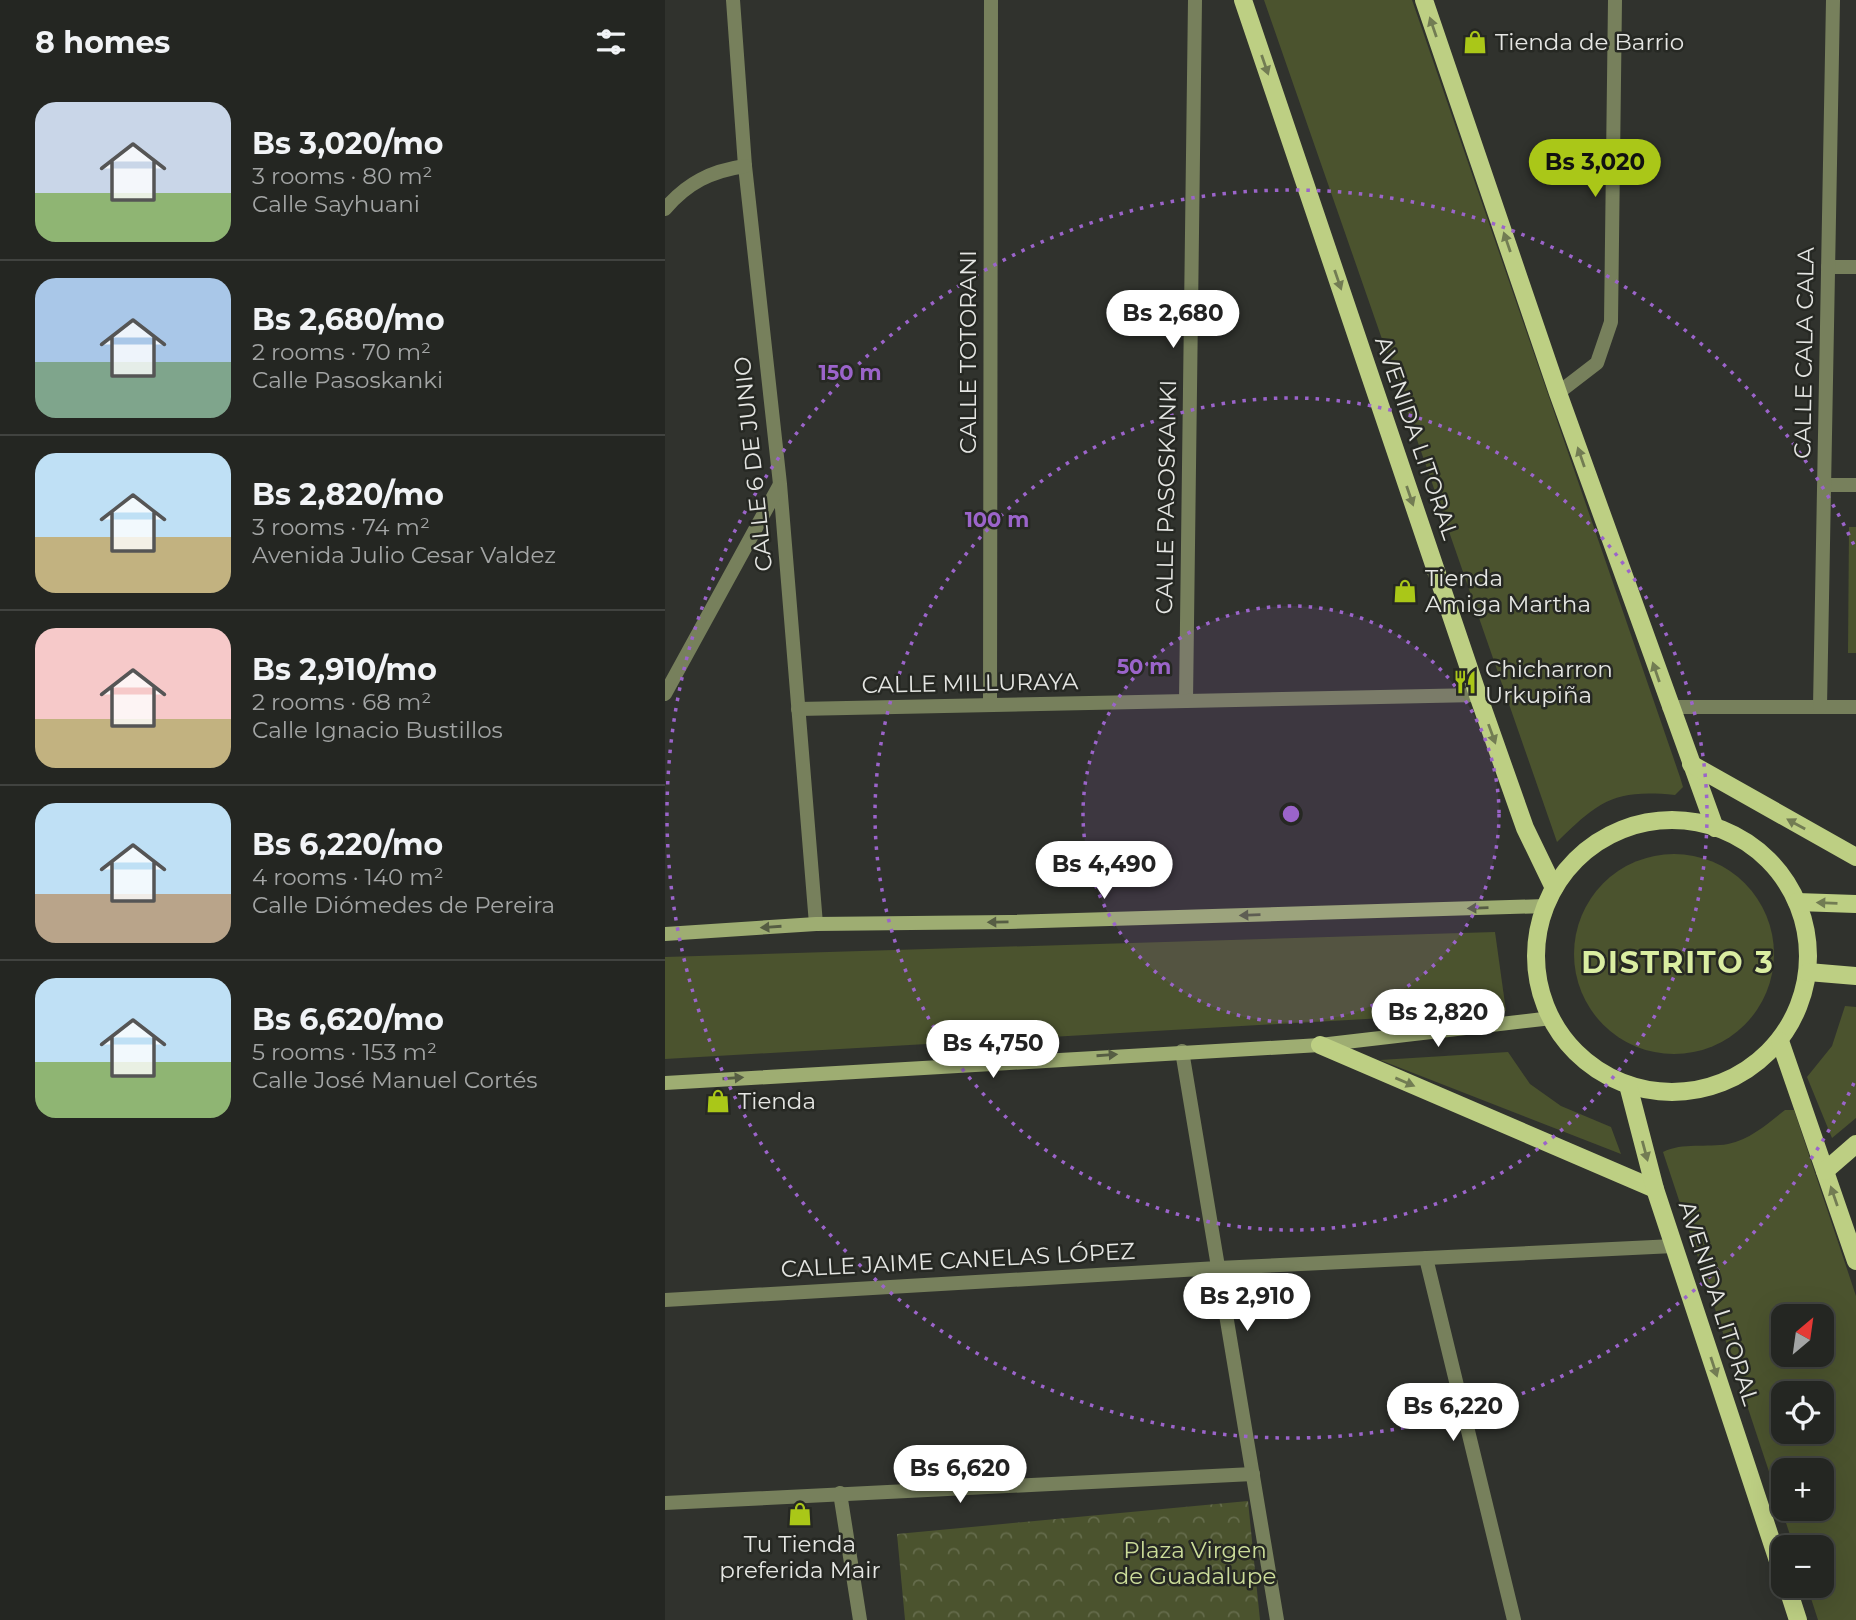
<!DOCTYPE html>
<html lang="en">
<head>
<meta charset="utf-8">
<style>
	body { margin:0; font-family:Montserrat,sans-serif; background:#30322f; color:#f1f3f6; height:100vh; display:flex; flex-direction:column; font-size:26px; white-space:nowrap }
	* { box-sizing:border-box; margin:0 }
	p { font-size:23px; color:#a3a5a5 }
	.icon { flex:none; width:38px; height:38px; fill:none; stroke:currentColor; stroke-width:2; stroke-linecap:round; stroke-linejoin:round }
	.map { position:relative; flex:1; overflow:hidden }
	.side { display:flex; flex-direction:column; background:#242622; width:665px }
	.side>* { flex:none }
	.needle { width:46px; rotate:29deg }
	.tools { position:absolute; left:1106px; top:1304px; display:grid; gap:14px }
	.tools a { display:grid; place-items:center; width:63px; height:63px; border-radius:14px; background:#242622; box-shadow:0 7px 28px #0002,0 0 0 2px #414340; font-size:35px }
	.price { position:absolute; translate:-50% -60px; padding:0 16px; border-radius:24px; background:#fff; color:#222; font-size:23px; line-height:46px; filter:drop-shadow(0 2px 4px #0008) }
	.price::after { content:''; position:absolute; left:50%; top:42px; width:21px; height:16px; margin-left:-10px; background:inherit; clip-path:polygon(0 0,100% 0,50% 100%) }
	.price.current { background:#aac718; color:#111 }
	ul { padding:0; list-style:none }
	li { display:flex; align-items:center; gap:21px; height:175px; padding:0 35px }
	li+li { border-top:2px solid #414340 }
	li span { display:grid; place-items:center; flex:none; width:196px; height:140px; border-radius:21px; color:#555 }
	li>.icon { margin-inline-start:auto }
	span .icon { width:84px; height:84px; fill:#fffc; stroke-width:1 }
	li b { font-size:30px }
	h2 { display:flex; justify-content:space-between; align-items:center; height:84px; padding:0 35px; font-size:30px }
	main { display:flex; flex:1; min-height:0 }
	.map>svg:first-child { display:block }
	.grass { fill:#4b532e; fill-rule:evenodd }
	.forest { fill:url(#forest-crowns) }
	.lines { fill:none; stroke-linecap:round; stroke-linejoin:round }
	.minor { stroke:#77805c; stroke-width:14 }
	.secondary { stroke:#9ead72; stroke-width:14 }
	.primary { stroke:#bdcf83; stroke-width:18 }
	.oneway { fill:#727c53 }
	.oneway2 { fill:#565d43 }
	.ring { fill:none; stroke:#9b64ca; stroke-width:3.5; stroke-dasharray:3.5 7 }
	.labels { text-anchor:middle; stroke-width:5; stroke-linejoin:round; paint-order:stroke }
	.poi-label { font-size:23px; fill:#e5e6e3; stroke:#262823; text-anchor:start }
	.street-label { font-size:23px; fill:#e5e6e3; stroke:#262823 }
	.park-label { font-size:23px; fill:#cbdc99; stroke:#262823 }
	.district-label { font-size:30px; font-weight:bold; letter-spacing:2px; fill:#daeda1; stroke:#262823 }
	.centre { fill:#9b64ca; stroke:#262823; stroke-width:3.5 }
	.ring-label { font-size:21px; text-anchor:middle; font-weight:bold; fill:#9b64ca; stroke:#262823; stroke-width:5; stroke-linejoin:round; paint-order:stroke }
</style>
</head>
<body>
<main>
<section class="side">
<h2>8 homes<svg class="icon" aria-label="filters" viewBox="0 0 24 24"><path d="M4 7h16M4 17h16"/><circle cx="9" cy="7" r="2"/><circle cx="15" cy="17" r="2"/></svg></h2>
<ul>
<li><span style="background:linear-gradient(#c9d6e8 65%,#8fb573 0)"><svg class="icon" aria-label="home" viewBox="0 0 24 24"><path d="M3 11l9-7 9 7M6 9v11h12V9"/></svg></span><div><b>Bs 3,020/mo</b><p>3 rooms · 80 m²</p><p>Calle Sayhuani</p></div></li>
<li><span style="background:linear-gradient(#a9c7e8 60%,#7fa58c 0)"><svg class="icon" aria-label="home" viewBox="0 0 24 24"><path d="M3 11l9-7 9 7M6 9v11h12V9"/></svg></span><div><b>Bs 2,680/mo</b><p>2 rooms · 70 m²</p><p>Calle Pasoskanki</p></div></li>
<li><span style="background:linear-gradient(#bfe0f5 60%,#c2b280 0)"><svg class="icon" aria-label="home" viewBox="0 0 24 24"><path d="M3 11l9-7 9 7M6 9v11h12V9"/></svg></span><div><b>Bs 2,820/mo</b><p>3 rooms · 74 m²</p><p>Avenida Julio Cesar Valdez</p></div></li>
<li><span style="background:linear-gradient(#f6c9c9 65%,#c2b280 0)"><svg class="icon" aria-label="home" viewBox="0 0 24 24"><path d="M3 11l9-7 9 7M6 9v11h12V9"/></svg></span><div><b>Bs 2,910/mo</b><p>2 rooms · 68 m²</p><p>Calle Ignacio Bustillos</p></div></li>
<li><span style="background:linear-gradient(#bfe0f5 65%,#b9a48a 0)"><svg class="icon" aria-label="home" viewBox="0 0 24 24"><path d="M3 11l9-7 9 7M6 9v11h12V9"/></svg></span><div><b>Bs 6,220/mo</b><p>4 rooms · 140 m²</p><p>Calle Diómedes de Pereira</p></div></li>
<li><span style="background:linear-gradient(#bfe0f5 60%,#8fb573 0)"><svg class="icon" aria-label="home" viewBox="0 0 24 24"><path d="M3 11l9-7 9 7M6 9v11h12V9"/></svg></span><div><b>Bs 6,620/mo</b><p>5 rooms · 153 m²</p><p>Calle José Manuel Cortés</p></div></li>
</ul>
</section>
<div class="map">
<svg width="1191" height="1620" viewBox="0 0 1191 1620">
	<defs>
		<pattern id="forest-crowns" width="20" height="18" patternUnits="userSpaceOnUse" patternTransform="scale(1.75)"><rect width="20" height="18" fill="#4b532e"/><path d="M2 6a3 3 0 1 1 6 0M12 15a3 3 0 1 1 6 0" fill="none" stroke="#656c4c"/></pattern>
	</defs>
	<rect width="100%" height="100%" fill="#30322d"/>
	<!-- grass -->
	<g class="grass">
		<path d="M 599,0 L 747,0 L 1015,777 L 1018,787 L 1010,795 C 949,789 934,801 892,842 Z"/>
		<path d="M 1184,527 L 1191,527 L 1191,653 L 1183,653 Z"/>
		<circle cx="1009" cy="954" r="100"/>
		<path d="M 830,932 L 841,1011 L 0,1059 L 0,957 Z"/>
		<path d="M 1180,1006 L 1191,1007 L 1191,1118 L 1167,1138 L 1142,1077 L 1167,1046 Z"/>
		<path d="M 843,1052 L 865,1084 L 896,1106 L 946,1127 L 956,1154 L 715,1060 Z"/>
		<path d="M 1120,1110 L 1129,1110 L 1191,1296 L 1191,1620 L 1153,1620 L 1142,1586 L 1157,1586 L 1157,1547 L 1129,1547 L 998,1152 C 1018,1142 1041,1148 1063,1144 C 1086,1139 1102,1124 1120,1110 ZM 1118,1316 L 1157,1316 L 1157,1354 L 1118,1354 ZM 1118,1393 L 1157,1393 L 1157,1432 L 1118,1432 ZM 1157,1470 L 1157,1508 L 1118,1508 L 1118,1470 Z"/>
	</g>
	<!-- forest -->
	<path class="forest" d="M 583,1501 L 595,1620 L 240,1620 L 232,1534 Z"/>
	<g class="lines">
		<!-- minor -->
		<g class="minor">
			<path d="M 68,0 L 80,166 L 115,484 L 151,924"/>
			<path d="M 0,209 C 22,183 46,171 80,166"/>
			<path d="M 1163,267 L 1191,267"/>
			<path d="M 893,393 L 932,363 L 946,322 L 950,0"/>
			<path d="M 1160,485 L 1191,485"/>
			<path d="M 0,694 L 114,486"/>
			<path d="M 521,701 L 530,0"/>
			<path d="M 325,705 L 326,0"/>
			<path d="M 1004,707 L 1191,707"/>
			<path d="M 1155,707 L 1168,0"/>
			<path d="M 133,709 L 813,695"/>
			<path d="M 517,1051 L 612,1620"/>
			<path d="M 761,1258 L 849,1620"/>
			<path d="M 0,1300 L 553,1268 L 1009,1246"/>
			<path d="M 175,1493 L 195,1620"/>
			<path d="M 0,1503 L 588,1474"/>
		</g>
		<!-- secondary -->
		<g class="secondary">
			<path d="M 0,934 L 151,924 L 343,922 L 881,906"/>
			<path d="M 0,1083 L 655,1045 L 887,1018"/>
		</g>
		<!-- primary -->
		<g class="primary">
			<path d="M 578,0 L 813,695 L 860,828 L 889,888"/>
			<path d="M 759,0 L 893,393 L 1050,828"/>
			<path d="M 1026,764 L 1191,857"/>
			<circle cx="1007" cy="956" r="136"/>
			<path d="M 1132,902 L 1191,904"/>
			<path d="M 1143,972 L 1191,976"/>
			<path d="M 1115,1041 L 1191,1261"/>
			<path d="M 655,1045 L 990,1189"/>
			<path d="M 963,1085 L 990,1189 L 1118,1576"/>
			<path d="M 1160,1171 L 1191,1144"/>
			<path d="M 1122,1586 L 1133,1620"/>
		</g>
	</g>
	<!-- one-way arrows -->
	<defs><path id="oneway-solid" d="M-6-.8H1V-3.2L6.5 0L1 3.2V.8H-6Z" transform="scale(1.75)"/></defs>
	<g class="oneway">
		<use href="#oneway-solid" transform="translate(768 27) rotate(-109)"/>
		<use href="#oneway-solid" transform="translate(600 65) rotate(71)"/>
		<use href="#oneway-solid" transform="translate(842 242) rotate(-109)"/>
		<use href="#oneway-solid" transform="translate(673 280) rotate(71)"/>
		<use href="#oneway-solid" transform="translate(916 457) rotate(-109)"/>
		<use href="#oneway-solid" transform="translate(745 496) rotate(71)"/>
		<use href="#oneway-solid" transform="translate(991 672) rotate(-109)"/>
		<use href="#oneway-solid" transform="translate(827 734) rotate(70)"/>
		<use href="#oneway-solid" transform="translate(1131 824) rotate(-151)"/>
		<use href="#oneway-solid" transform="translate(1162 903) rotate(-178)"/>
		<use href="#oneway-solid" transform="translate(740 1082) rotate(23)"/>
		<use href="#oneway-solid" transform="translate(980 1151) rotate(75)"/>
		<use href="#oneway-solid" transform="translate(1169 1196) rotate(-109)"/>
		<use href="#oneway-solid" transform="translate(1049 1367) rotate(72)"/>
	</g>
	<g class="oneway2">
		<use href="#oneway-solid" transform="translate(813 908) rotate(178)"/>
		<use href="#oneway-solid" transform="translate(585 915) rotate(178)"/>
		<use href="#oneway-solid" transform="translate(333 922) rotate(179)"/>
		<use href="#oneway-solid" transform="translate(106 927) rotate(176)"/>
		<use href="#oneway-solid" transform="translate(442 1055) rotate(-4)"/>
		<use href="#oneway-solid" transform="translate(68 1078) rotate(-4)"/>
	</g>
	<!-- distance rings -->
	<circle cx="626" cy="814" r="208" fill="#9b64ca" fill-opacity=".12"/>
	<g class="ring">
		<circle cx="626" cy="814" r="208"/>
		<circle cx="626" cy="814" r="416"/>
		<path d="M1189 1083A624 624 0 1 1 1189 545"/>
	</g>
	<!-- icons -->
	<defs>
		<g id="shop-bare" transform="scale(1.89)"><path d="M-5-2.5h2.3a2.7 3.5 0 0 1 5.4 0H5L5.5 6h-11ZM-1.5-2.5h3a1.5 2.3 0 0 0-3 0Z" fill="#aac718" stroke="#262823" stroke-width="2.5" paint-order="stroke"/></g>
		<g id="restaurant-bare" transform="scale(1.89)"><path d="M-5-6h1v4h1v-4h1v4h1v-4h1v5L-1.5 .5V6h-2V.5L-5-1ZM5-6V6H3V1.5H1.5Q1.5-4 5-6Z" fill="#aac718" stroke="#262823" stroke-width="2.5" paint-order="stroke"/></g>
	</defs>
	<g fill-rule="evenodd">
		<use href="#shop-bare" x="810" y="42"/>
		<use href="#shop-bare" x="740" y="591"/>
		<use href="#restaurant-bare" x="800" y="682"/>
		<use href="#shop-bare" x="53" y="1101"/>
		<use href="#shop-bare" x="135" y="1514"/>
	</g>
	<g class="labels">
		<!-- poi labels -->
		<g class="poi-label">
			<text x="830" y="50">Tienda de Barrio</text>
			<text x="760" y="586">Tienda<tspan x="760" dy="26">Amiga Martha</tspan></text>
			<text x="820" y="677">Chicharron<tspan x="820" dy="26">Urkupiña</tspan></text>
			<text x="73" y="1109">Tienda</text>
			<text x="135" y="1552" text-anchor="middle">Tu Tienda<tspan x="135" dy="26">preferida Mair</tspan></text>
		</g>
		<!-- street labels -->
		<g class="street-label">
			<text transform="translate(303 352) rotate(-90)" y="8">CALLE TOTORANI</text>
			<text transform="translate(1139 353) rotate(-89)" y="8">CALLE CALA CALA</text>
			<text transform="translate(752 438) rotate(71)" y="8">AVENIDA LITORAL</text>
			<text transform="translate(88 464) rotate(-96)" y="8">CALLE 6 DE JUNIO</text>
			<text transform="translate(501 497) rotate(-89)" y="8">CALLE PASOSKANKI</text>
			<text transform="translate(305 683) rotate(-1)" y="8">CALLE MILLURAYA</text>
			<text transform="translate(293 1260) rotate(-3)" y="8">CALLE JAIME CANELAS LÓPEZ</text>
			<text transform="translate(1054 1303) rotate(72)" y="8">AVENIDA LITORAL</text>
		</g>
		<!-- park labels -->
		<g class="park-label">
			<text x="530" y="1558">Plaza Virgen<tspan x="530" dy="26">de Guadalupe</tspan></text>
		</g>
		<!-- district labels -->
		<g class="district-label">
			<text x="1013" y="973">DISTRITO 3</text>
		</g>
	</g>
	<circle cx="626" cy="814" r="10" class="centre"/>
	<g class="ring-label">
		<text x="185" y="380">150 m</text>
		<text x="332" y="527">100 m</text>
		<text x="479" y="674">50 m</text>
	</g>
</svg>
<div class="tools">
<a><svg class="needle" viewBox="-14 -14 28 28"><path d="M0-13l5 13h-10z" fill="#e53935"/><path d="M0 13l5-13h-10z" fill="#a3a5a5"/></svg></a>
<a><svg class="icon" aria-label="locate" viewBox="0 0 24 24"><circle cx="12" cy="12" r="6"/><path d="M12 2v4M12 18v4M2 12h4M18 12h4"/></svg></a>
<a>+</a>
<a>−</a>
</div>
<b class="price current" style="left:930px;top:199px">Bs 3,020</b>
<b class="price" style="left:508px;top:350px">Bs 2,680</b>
<b class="price" style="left:439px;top:901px">Bs 4,490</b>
<b class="price" style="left:773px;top:1049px">Bs 2,820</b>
<b class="price" style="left:328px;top:1080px">Bs 4,750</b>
<b class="price" style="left:582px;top:1333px">Bs 2,910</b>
<b class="price" style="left:788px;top:1443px">Bs 6,220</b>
<b class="price" style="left:295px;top:1505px">Bs 6,620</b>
</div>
</main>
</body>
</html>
